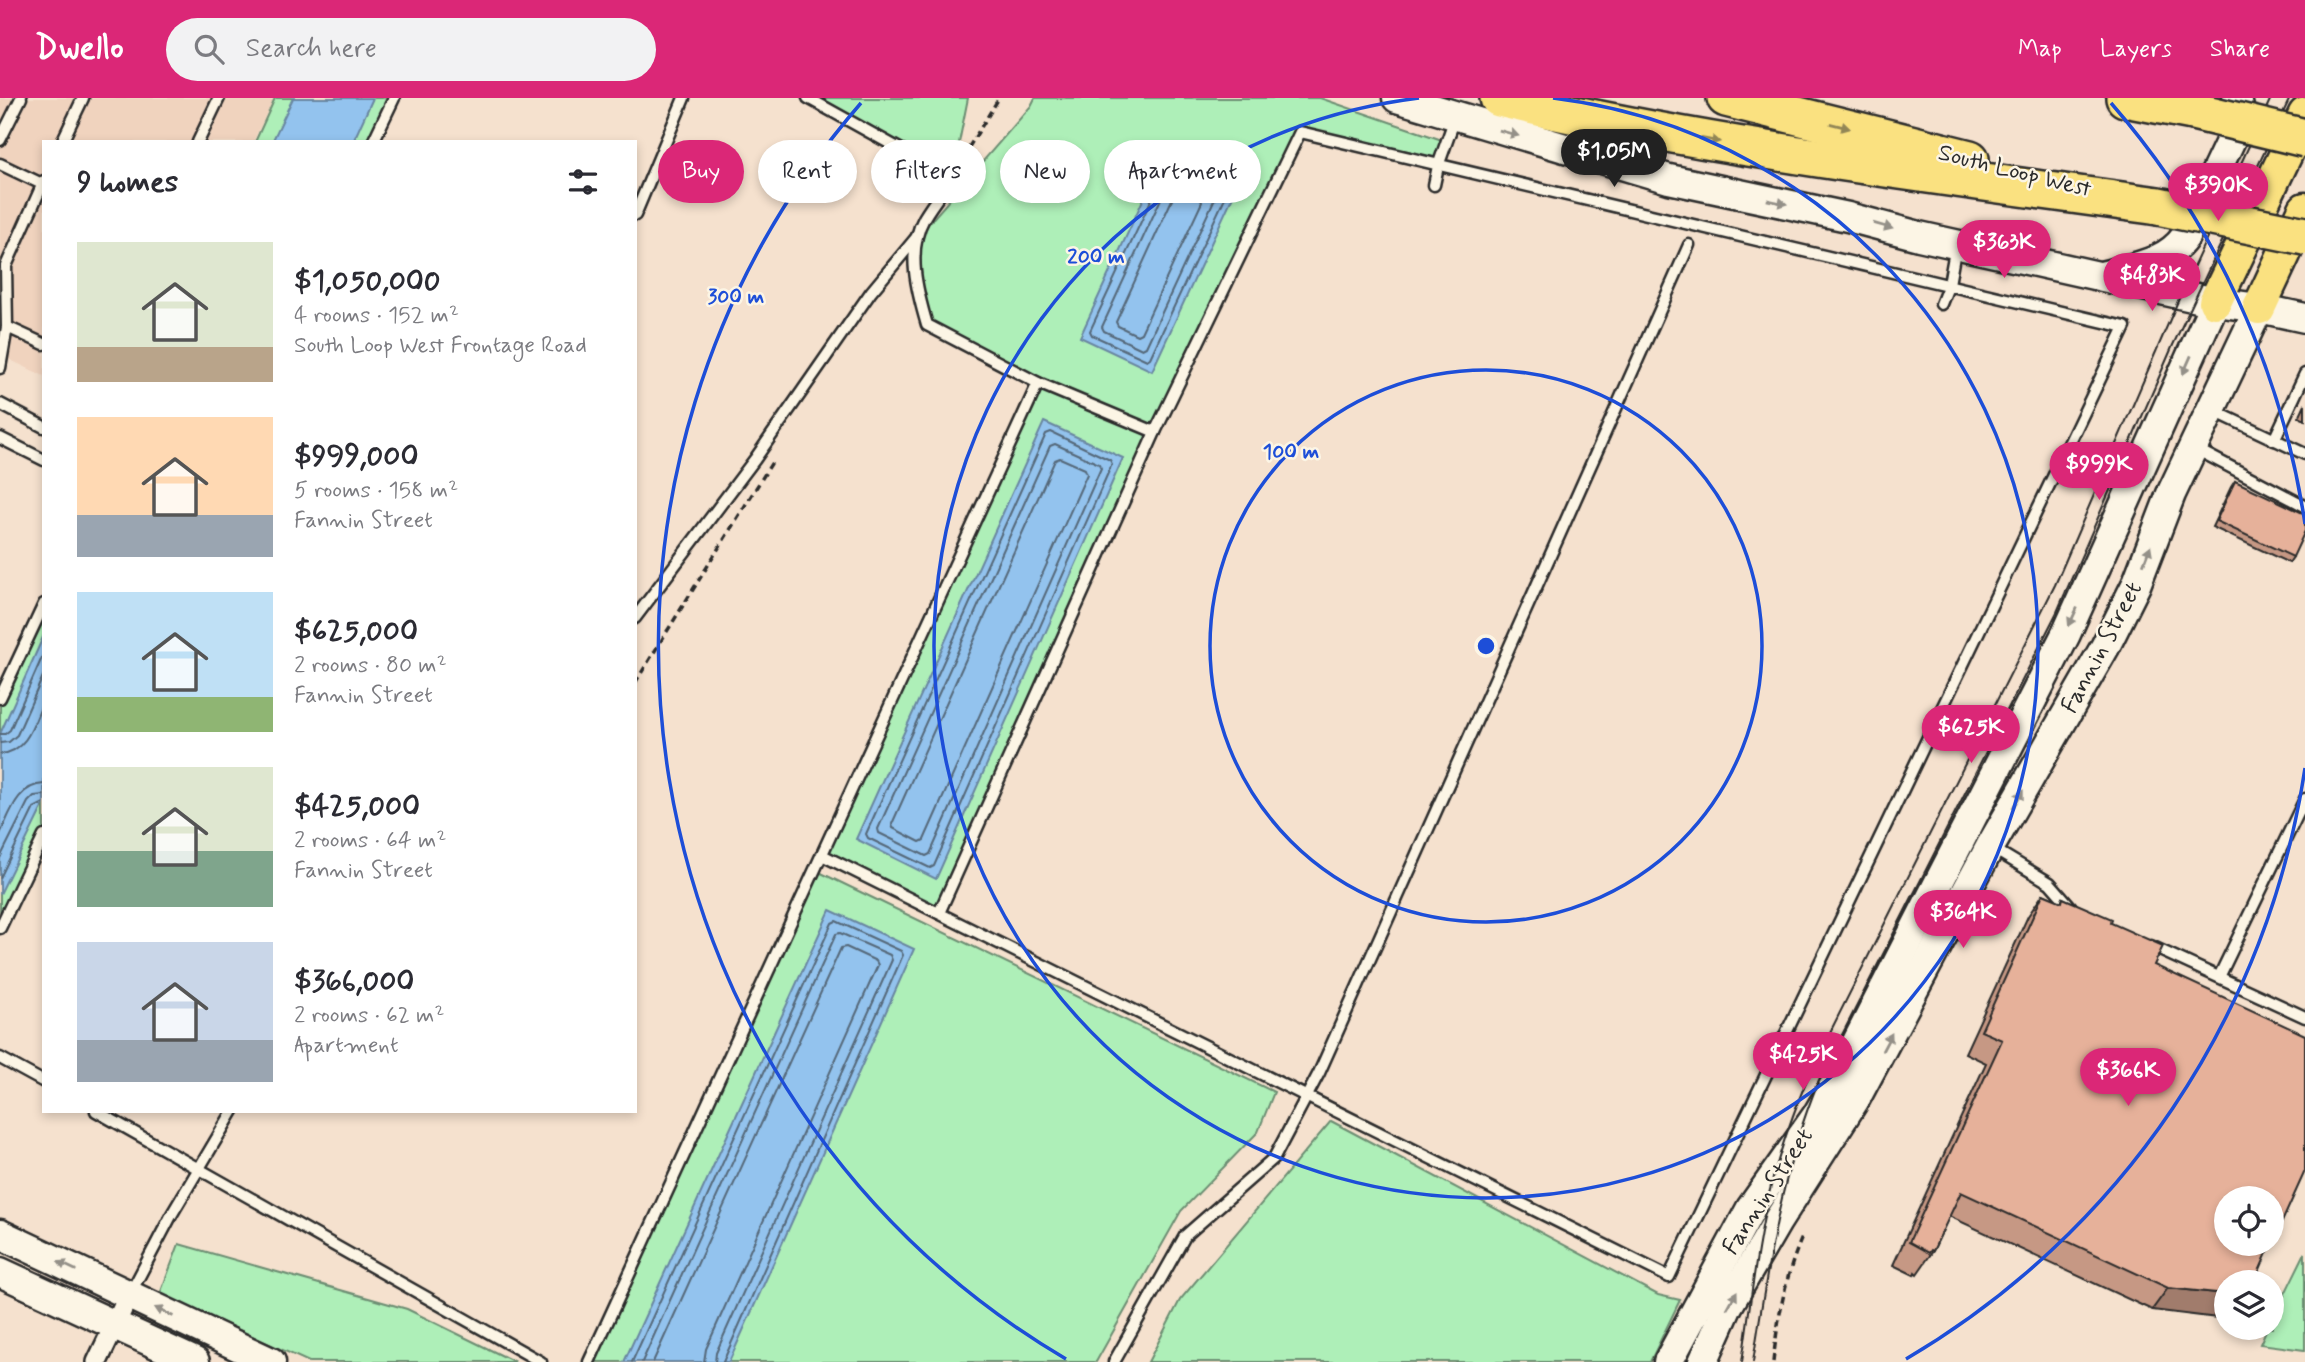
<!DOCTYPE html>
<html lang="en">
<head>
<meta charset="utf-8">
<style>
	body { margin:0; font-family:Mynerve,sans-serif; background:#f2f2f3; color:#2b2b33; height:100vh; display:flex; flex-direction:column; font-size:26px; white-space:nowrap }
	* { box-sizing:border-box; margin:0 }
	p { font-size:23px; color:#7c7c81 }
	.icon { flex:none; width:38px; height:38px; fill:none; stroke:currentColor; stroke-width:2; stroke-linecap:round; stroke-linejoin:round }
	.map { position:relative; flex:1; overflow:hidden }
	.side { position:absolute; left:42px; top:42px; width:595px; height:973px; display:flex; flex-direction:column; background:#fff; border-radius:0px; box-shadow:0 4px 10px #0003 }
	.side>* { flex:none }
	.banner { position:absolute; left:658px; top:42px; width:665px; height:63px; display:flex; gap:14px }
	.fabs { position:absolute; left:2214px; top:1088px; display:grid; gap:14px }
	.fabs a { display:grid; place-items:center; width:70px; height:70px; border-radius:50%; background:#fff; box-shadow:0 4px 10px #0003; font-size:35px }
	.price { position:absolute; translate:-50% -60px; padding:0 16px; border-radius:24px; background:#db2777; color:#fff; font-size:23px; line-height:46px; filter:drop-shadow(0 2px 4px #0008) }
	.price::after { content:''; position:absolute; left:50%; top:42px; width:21px; height:16px; margin-left:-10px; background:inherit; clip-path:polygon(0 0,100% 0,50% 100%) }
	.price.current { background:#222; color:#fff }
	ul { padding:0; list-style:none }
	li { display:flex; align-items:center; gap:21px; height:175px; padding:0 35px }
	li span { display:grid; place-items:center; flex:none; width:196px; height:140px; border-radius:0px; color:#555 }
	li>.icon { margin-inline-start:auto }
	span .icon { width:84px; height:84px; fill:#fffc; stroke-width:1 }
	li b { font-size:30px }
	h2 { display:flex; justify-content:space-between; align-items:center; height:84px; padding:0 35px; font-size:30px }
	.chip { padding:0 24px; border-radius:32px; background:#fff; box-shadow:0 4px 10px #0003; font-size:24px; line-height:63px }
	.chip.current { background:#db2777; color:#fff }
	header { display:flex; align-items:center; gap:42px; box-sizing:border-box; height:98px; padding:0 35px; background:#db2777; color:#fff }
	header strong { font-size:33px }
	nav { display:flex; gap:38px; margin-inline-start:auto; font-size:24px }
	.search { width:490px; height:63px; background:#f2f2f3; display:flex; align-items:center; gap:18px; box-sizing:border-box; padding:0 24px; border-radius:38px; color:#7c7c81; font-size:26px }
	.map>svg:first-child { display:block }
	.built { fill:#f0d3be }
	.green { fill:#aeefb8; stroke:#6c8d72; stroke-width:2 }
	.water { fill:#93c3ee; stroke:#6986a0; stroke-width:2 }
	.lines { fill:none; stroke-linecap:round; stroke-linejoin:round }
	.shore { stroke:#556879; stroke-width:2 }
	.lane-casing { stroke:#2b2b2b; stroke-width:15 }
	.street-casing { stroke:#2b2b2b; stroke-width:24 }
	.secondary-casing { stroke:#2b2b2b; stroke-width:33 }
	.primary-casing { stroke:#2b2b2b; stroke-width:37 }
	.highway-casing { stroke:#2b2b2b; stroke-width:42 }
	.path { stroke:#2b2b2b; stroke-width:3.5; stroke-dasharray:7 5; stroke-linecap:butt }
	.lane { stroke:#fcf5e5; stroke-width:10 }
	.street { stroke:#fcf5e5; stroke-width:19 }
	.secondary { stroke:#fcf5e5; stroke-width:28 }
	.primary { stroke:#fae180; stroke-width:32 }
	.highway { stroke:#fae180; stroke-width:37 }
	.tram { stroke:#2b2b2b; stroke-width:2 }
	.highway-bridge-casing { stroke:#2b2b2b; stroke-width:42; stroke-linecap:butt }
	.highway-bridge { stroke:#fae180; stroke-width:37 }
	.wall { fill:#c69884; stroke:#2b2b2b; stroke-width:2 }
	.shaded-wall { fill:#a17c6c; stroke:#2b2b2b; stroke-width:2 }
	.building { fill:#e6b19a; stroke:#2b2b2b; stroke-width:2 }
	.oneway { fill:#928656 }
	.oneway2 { fill:#949088 }
	.ring { fill:none; stroke:#1d4ed8; stroke-width:3.5 }
	.labels { text-anchor:middle; stroke-width:5; stroke-linejoin:round; paint-order:stroke }
	.street-label { font-size:24px; fill:#2b2b2b; stroke:#fcf5e5 }
	.centre { fill:#1d4ed8; stroke:#fcf5e5; stroke-width:3.5 }
	.ring-label { font-size:21px; text-anchor:middle; font-weight:bold; fill:#1d4ed8; stroke:#fcf5e5; stroke-width:5; stroke-linejoin:round; paint-order:stroke }
</style>
</head>
<body>
<header>
<strong>Dwello</strong>
<div class="search"><svg class="icon" aria-label="search" viewBox="0 0 24 24"><circle cx="10" cy="10" r="6"/><path d="M15 15l6 6"/></svg>Search here</div>
<nav><a>Map</a><a>Layers</a><a>Share</a></nav>
</header>
<div class="map">
<svg width="2305" height="1264" viewBox="0 0 2305 1264">
	<rect width="100%" height="100%" fill="#f5e1ce"/>
	<filter id="ink" filterUnits="userSpaceOnUse"><feTurbulence type="fractalNoise" baseFrequency=".0143" numOctaves="2"/><feDisplacementMap in="SourceGraphic" scale="14" xChannelSelector="R" yChannelSelector="G"/><feConvolveMatrix kernelMatrix="1 2 1 2 8 2 1 2 1" color-interpolation-filters="sRGB"/></filter>
	<g filter="url(#ink)">
		<!-- built -->
		<path class="built" d="M 0,0 L 274,0 L 253,44 L 44,44 L 44,278 L 0,257 Z"/>
		<!-- green -->
		<g class="green">
			<path d="M 275,0 L 394,0 L 373,44 L 255,44 Z"/>
			<path d="M 808,0 L 968,0 L 952,80 Z"/>
			<path d="M 1035,0 L 1320,0 L 1442,42 L 1438,68 L 1300,34 L 1155,334 L 939,815 L 822,757 L 1038,285 L 1130,322 L 927,227 L 916,140 L 1031,8 Z"/>
			<path d="M 44,502 L 44,738 L 0,831 L 0,597 Z"/>
			<path d="M 815,772 L 1274,994 L 1258,1034 L 1181,1113 L 1096,1264 L 593,1264 Z"/>
			<path d="M 1331,1023 L 1658,1197 L 1680,1202 L 1650,1264 L 1148,1264 L 1180,1202 Z"/>
			<path d="M 179,1146 L 407,1211 L 515,1264 L 309,1264 L 160,1196 Z"/>
			<path d="M 2305,1155 L 2305,1252 L 2260,1246 L 2267,1230 L 2272,1230 L 2272,1222 Z"/>
		</g>
		<!-- water -->
		<g class="water">
			<path d="M 293,0 L 373,0 L 353,44 L 272,44 Z"/>
			<path d="M 1164,56 L 1238,87 L 1152,273 L 1080,239 Z"/>
			<path d="M 1044,324 L 1123,360 L 936,781 L 856,741 Z"/>
			<path d="M 44,537 L 44,706 L 0,796 L 0,636 Z"/>
			<path d="M 830,812 L 914,851 L 729,1264 L 624,1264 Z"/>
		</g>
		<g class="lines">
			<!-- shore -->
			<g class="shore">
				<path d="M 1171,66 L 1226,90 L 1228,93 L 1150,260 L 1147,262 L 1092,237 L 1090,233 L 1167,68 Z"/>
				<path d="M 1175,77 L 1214,94 L 1216,98 L 1146,249 L 1142,251 L 1104,233 L 1102,229 L 1171,79 Z"/>
				<path d="M 1180,91 L 1200,100 L 1202,104 L 1141,235 L 1137,237 L 1118,228 L 1116,224 L 1176,93 Z"/>
				<path d="M 1051,334 L 1110,362 L 1112,366 L 934,768 L 930,770 L 868,740 L 866,736 L 1046,336 Z"/>
				<path d="M 1055,346 L 1099,366 L 1101,370 L 930,756 L 926,758 L 879,735 L 878,731 L 1050,348 Z"/>
				<path d="M 1060,360 L 1085,371 L 1087,376 L 924,742 L 920,744 L 893,730 L 892,726 L 1055,362 Z"/>
				<path d="M 0,636 L 5,636 L 10,632 L 44,555"/>
				<path d="M 0,645 L 9,644 L 17,637 L 44,576"/>
				<path d="M 0,656 C 28,654 34,624 44,602"/>
				<path d="M 0,736 C 10,716 17,687 44,686"/>
				<path d="M 0,760 L 28,704 L 34,698 L 44,697"/>
				<path d="M 0,780 L 34,710 L 44,705"/>
				<path d="M 632,1264 L 832,825 L 836,823 L 901,853 L 903,857 L 723,1264"/>
				<path d="M 642,1264 L 836,836 L 840,835 L 890,857 L 892,862 L 716,1255 L 715,1264"/>
				<path d="M 653,1264 L 841,850 L 846,849 L 876,863 L 878,867 L 706,1251 L 704,1264"/>
			</g>
			<!-- lane casing -->
			<g class="lane-casing">
				<g id="lane">
					<path d="M 808,0 L 952,80 C 943,93 932,106 924,120 C 906,153 917,193 927,227 L 1038,285"/>
					<path d="M 0,42 L 21,0"/>
					<path d="M 62,44 L 83,0"/>
					<path d="M 198,44 L 219,0"/>
					<path d="M 373,44 L 394,0"/>
					<path d="M 0,66 L 42,86"/>
					<path d="M 44,83 L 6,168 L 7,229 L 44,246"/>
					<path d="M 1434,87 L 1438,68 L 1455,20"/>
					<path d="M 635,117 L 684,0"/>
					<path d="M 1941,206 L 1949,186 L 1956,147"/>
					<path d="M 0,270 L 7,229"/>
					<path d="M 0,306 L 44,329"/>
					<path d="M 2214,313 L 2305,356"/>
					<path d="M 0,340 L 44,362"/>
					<path d="M 2274,342 L 2305,276"/>
					<path d="M 2194,350 L 2305,408"/>
					<path d="M 635,520 L 755,361 L 871,194 L 916,140"/>
					<path d="M 0,600 L 44,506"/>
					<path d="M 1992,750 L 2050,785 L 2071,809"/>
					<path d="M 939,815 L 1155,334"/>
					<path d="M 0,830 L 44,738"/>
					<path d="M 2151,848 L 2305,919"/>
					<path d="M 2219,879 L 2305,701"/>
					<path d="M 0,960 L 44,984"/>
					<path d="M 96,1013 L 541,1264"/>
					<path d="M 131,1194 L 172,1116 L 233,1013"/>
					<path d="M 589,1264 L 1038,285 L 1155,334 L 1300,34 L 2125,229 L 1669,1179 L 822,757"/>
					<path d="M 1114,1264 L 1185,1138 L 1274,1060 L 1319,975 L 1689,147"/>
				</g>
			</g>
			<!-- street casing -->
			<g class="street-casing">
				<path id="street" d="M 97,1264 L 129,1197"/>
			</g>
			<!-- secondary casing -->
			<g class="secondary-casing">
				<g id="secondary">
					<path d="M 1397,0 L 1669,81 L 1848,119 L 1919,138 L 2215,204 L 2259,210 L 2305,220"/>
					<path d="M 2102,178 C 2132,169 2166,166 2185,139 L 2236,31 L 2239,10 L 2237,0"/>
					<path d="M 0,1136 L 271,1264"/>
					<path d="M 0,1174 L 195,1264"/>
					<path d="M 1668,1264 L 1751,1110 L 1817,1017 L 1839,979 L 2066,536 L 2215,204"/>
					<path d="M 1703,1264 L 1728,1208 L 1777,1124 L 1856,1000 L 1990,749 L 2105,549 L 2136,487 L 2171,396 L 2259,210"/>
				</g>
			</g>
			<!-- primary casing -->
			<g class="primary-casing">
				<g id="primary">
					<path d="M 2215,204 L 2305,16"/>
					<path d="M 2259,210 L 2305,111"/>
				</g>
			</g>
			<!-- highway casing -->
			<g class="highway-casing">
				<g id="highway">
					<path d="M 1499,0 C 1715,51 1938,77 2158,108"/>
					<path d="M 1726,0 L 1970,61"/>
					<path d="M 2125,0 L 2193,13"/>
				</g>
			</g>
			<!-- path -->
			<g class="path">
				<path d="M 956,70 L 999,0"/>
				<path d="M 635,585 L 774,361"/>
				<path d="M 1773,1264 C 1778,1220 1785,1178 1803,1137"/>
			</g>
			<!-- lane -->
			<use href="#lane" class="lane"/>
			<!-- street -->
			<use href="#street" class="street"/>
			<!-- secondary -->
			<use href="#secondary" class="secondary"/>
			<!-- primary -->
			<use href="#primary" class="primary"/>
			<!-- highway -->
			<use href="#highway" class="highway"/>
			<!-- tram -->
			<g class="tram">
				<path d="M 1742,1264 C 1751,1203 1757,1140 1773,1080 C 1783,1043 1796,1008 1810,974 L 2055,487 L 2181,196 L 2271,0"/>
				<path d="M 1753,1264 C 1768,1167 1781,1073 1819,982 L 2057,514 L 2173,247 L 2290,0"/>
			</g>
			<!-- highway-bridge casing -->
			<g class="highway-bridge-casing">
				<g id="highway-bridge">
					<path d="M 2193,13 L 2305,40"/>
					<path d="M 2158,108 L 2305,138"/>
				</g>
			</g>
			<!-- highway-bridge -->
			<use href="#highway-bridge" class="highway-bridge"/>
		</g>
		<!-- wall -->
		<g class="wall">
			<path d="M 2305,306 L 2305,322 L 2299,319 Z"/>
			<path d="M 2235,383 L 2293,459 L 2289,465 L 2212,429 L 2231,389 Z"/>
			<path d="M 2043,796 L 2061,804 L 2063,800 L 2111,825 L 2154,867 L 2226,1146 L 2152,1212 L 1949,1118 L 1933,1153 L 1917,1176 L 1915,1174 L 1914,1177 L 1893,1167 L 1986,965 L 1965,955 L 2028,818 Z"/>
		</g>
		<!-- shaded-wall -->
		<path class="shaded-wall" d="M 2168,1190 L 2226,1196 L 2226,1221 L 2152,1212 Z"/>
		<!-- building -->
		<g class="building">
			<path d="M 2235,383 L 2305,416 L 2305,433 L 2293,459 L 2216,423 Z"/>
			<path d="M 2043,796 L 2062,804 L 2063,800 L 2112,821 L 2111,825 L 2163,848 L 2154,867 L 2305,937 L 2305,1073 L 2272,1146 L 2272,1101 L 2226,1101 L 2226,1146 L 2271,1146 L 2254,1185 L 2226,1185 L 2226,1196 L 2168,1190 L 1961,1094 L 1933,1153 L 1931,1152 L 1929,1155 L 1909,1144 L 2002,942 L 1981,933 Z"/>
		</g>
		<!-- one-way arrows -->
		<defs><path id="oneway-solid" d="M-6-.8H1V-3.2L6.5 0L1 3.2V.8H-6Z" transform="scale(1.75)"/></defs>
		<g class="oneway">
			<use href="#oneway-solid" transform="translate(1840 28) rotate(14)"/>
			<use href="#oneway-solid" transform="translate(1710 42) rotate(10)"/>
		</g>
		<g class="oneway2">
			<use href="#oneway-solid" transform="translate(1509 35) rotate(16)"/>
			<use href="#oneway-solid" transform="translate(1777 104) rotate(12)"/>
			<use href="#oneway-solid" transform="translate(1883 128) rotate(16)"/>
			<use href="#oneway-solid" transform="translate(2187 267) rotate(114)"/>
			<use href="#oneway-solid" transform="translate(2147 457) rotate(-69)"/>
			<use href="#oneway-solid" transform="translate(2073 519) rotate(115)"/>
			<use href="#oneway-solid" transform="translate(2018 701) rotate(-60)"/>
			<use href="#oneway-solid" transform="translate(1887 944) rotate(-62)"/>
			<use href="#oneway-solid" transform="translate(67 1168) rotate(-155)"/>
			<use href="#oneway-solid" transform="translate(1732 1202) rotate(-61)"/>
			<use href="#oneway-solid" transform="translate(164 1214) rotate(-154)"/>
		</g>
	</g>
	<!-- distance rings -->
	<g class="ring">
		<circle cx="1486" cy="548" r="276"/>
		<path d="M1553 0A552 552 0 1 1 1419 0"/>
		<path d="M2305 670A828 828 0 0 1 1906 1261M1066 1261A828 828 0 0 1 861 5M2111 5A828 828 0 0 1 2305 426"/>
	</g>
	<g class="labels">
		<!-- street labels -->
		<g class="street-label">
			<text transform="translate(2015 72) rotate(14)" y="8">South Loop West</text>
			<text transform="translate(2101 549) rotate(-62)" y="8">Fannin Street</text>
			<text transform="translate(1767 1093) rotate(-57)" y="8">Fannin Street</text>
		</g>
	</g>
	<circle cx="1486" cy="548" r="10" class="centre"/>
	<g class="ring-label">
		<text x="1096" y="165">200 m</text>
		<text x="736" y="205">300 m</text>
		<text x="1291" y="360">100 m</text>
	</g>
</svg>
<div class="fabs">
<a><svg class="icon" aria-label="locate" viewBox="0 0 24 24"><circle cx="12" cy="12" r="6"/><path d="M12 2v4M12 18v4M2 12h4M18 12h4"/></svg></a>
<a><svg class="icon" aria-label="layers" viewBox="0 0 24 24"><path d="M12 4l9 5-9 5-9-5zM3 14l9 5 9-5"/></svg></a>
</div>
<b class="price current" style="left:1614px;top:91px">$1.05M</b>
<b class="price" style="left:2218px;top:125px">$390K</b>
<b class="price" style="left:2004px;top:182px">$363K</b>
<b class="price" style="left:2152px;top:215px">$483K</b>
<b class="price" style="left:2099px;top:404px">$999K</b>
<b class="price" style="left:1971px;top:667px">$625K</b>
<b class="price" style="left:1963px;top:852px">$364K</b>
<b class="price" style="left:1803px;top:994px">$425K</b>
<b class="price" style="left:2128px;top:1010px">$366K</b>
<div class="banner">
<a class="chip current">Buy</a>
<a class="chip">Rent</a>
<a class="chip">Filters</a>
<a class="chip">New</a>
<a class="chip">Apartment</a>
</div>
<section class="side">
<h2>9 homes<svg class="icon" aria-label="filters" viewBox="0 0 24 24"><path d="M4 7h16M4 17h16"/><circle cx="9" cy="7" r="2"/><circle cx="15" cy="17" r="2"/></svg></h2>
<ul>
<li><span style="background:linear-gradient(#dfe7d0 75%,#b9a48a 0)"><svg class="icon" aria-label="home" viewBox="0 0 24 24"><path d="M3 11l9-7 9 7M6 9v11h12V9"/></svg></span><div><b>$1,050,000</b><p>4 rooms · 152 m²</p><p>South Loop West Frontage Road</p></div></li>
<li><span style="background:linear-gradient(#ffd9b3 70%,#9aa5b1 0)"><svg class="icon" aria-label="home" viewBox="0 0 24 24"><path d="M3 11l9-7 9 7M6 9v11h12V9"/></svg></span><div><b>$999,000</b><p>5 rooms · 158 m²</p><p>Fannin Street</p></div></li>
<li><span style="background:linear-gradient(#bfe0f5 75%,#8fb573 0)"><svg class="icon" aria-label="home" viewBox="0 0 24 24"><path d="M3 11l9-7 9 7M6 9v11h12V9"/></svg></span><div><b>$625,000</b><p>2 rooms · 80 m²</p><p>Fannin Street</p></div></li>
<li><span style="background:linear-gradient(#dfe7d0 60%,#7fa58c 0)"><svg class="icon" aria-label="home" viewBox="0 0 24 24"><path d="M3 11l9-7 9 7M6 9v11h12V9"/></svg></span><div><b>$425,000</b><p>2 rooms · 64 m²</p><p>Fannin Street</p></div></li>
<li><span style="background:linear-gradient(#c9d6e8 70%,#9aa5b1 0)"><svg class="icon" aria-label="home" viewBox="0 0 24 24"><path d="M3 11l9-7 9 7M6 9v11h12V9"/></svg></span><div><b>$366,000</b><p>2 rooms · 62 m²</p><p>Apartment</p></div></li>
</ul>
</section>
</div>
</body>
</html>
